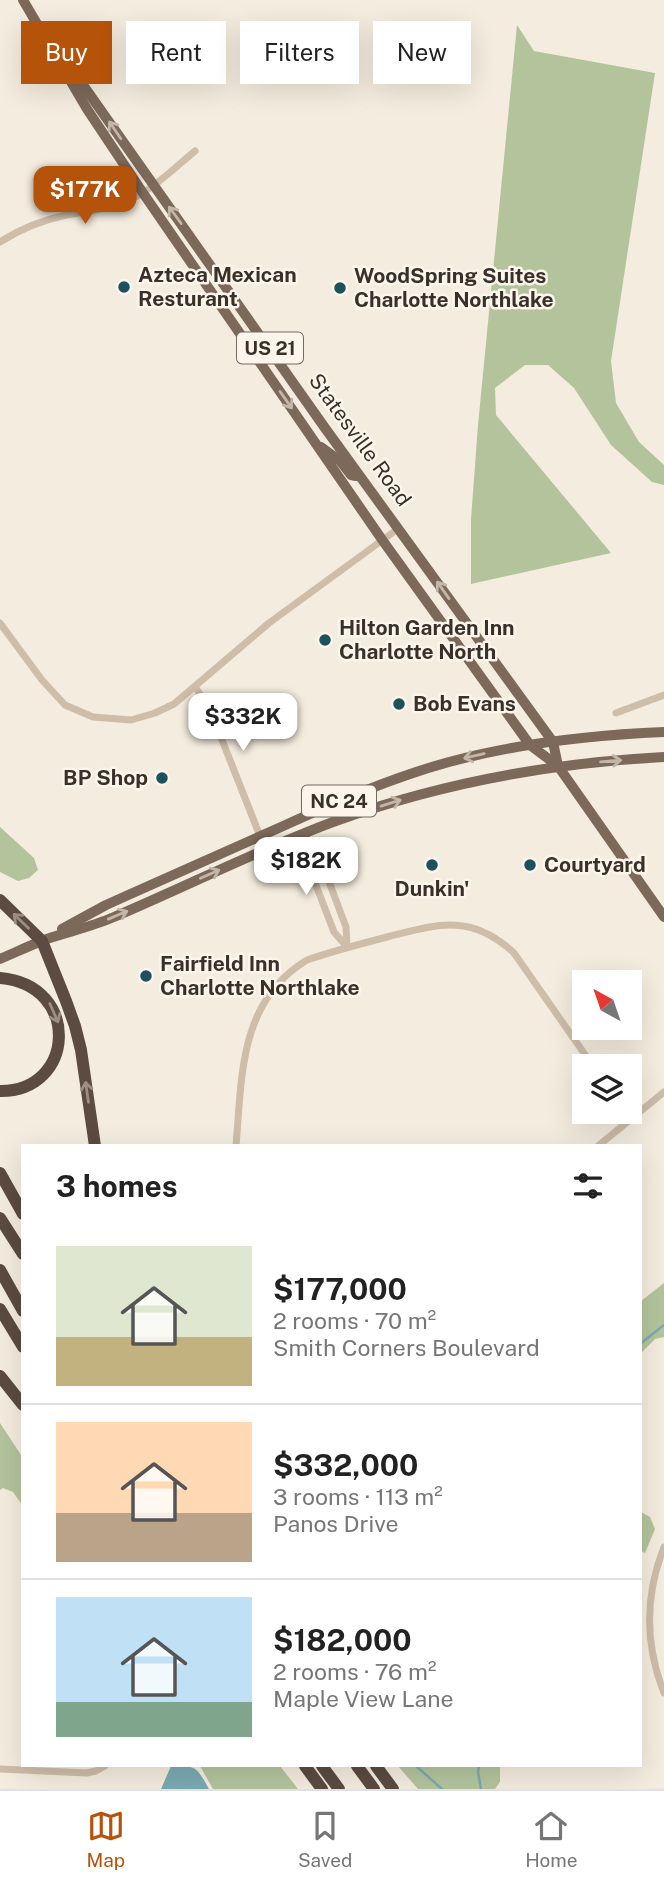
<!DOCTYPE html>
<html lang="en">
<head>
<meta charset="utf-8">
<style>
	body { margin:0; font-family:"Public Sans",sans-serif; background:#f2f2f2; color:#222; height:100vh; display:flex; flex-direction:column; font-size:26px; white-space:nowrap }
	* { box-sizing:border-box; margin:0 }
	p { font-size:23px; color:#767676 }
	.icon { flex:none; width:38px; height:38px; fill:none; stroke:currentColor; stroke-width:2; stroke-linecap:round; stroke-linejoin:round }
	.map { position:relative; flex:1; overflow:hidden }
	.panel { position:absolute; left:21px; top:1144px; width:621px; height:623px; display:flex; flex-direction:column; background:#fff; border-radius:0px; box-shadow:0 7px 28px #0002 }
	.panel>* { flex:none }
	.banner { position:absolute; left:21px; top:21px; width:623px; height:63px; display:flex; gap:14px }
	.needle { width:46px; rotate:320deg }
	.buttons { position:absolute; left:572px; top:970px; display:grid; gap:14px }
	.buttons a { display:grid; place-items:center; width:70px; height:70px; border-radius:0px; background:#fff; box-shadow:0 7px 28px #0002; font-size:35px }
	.price { position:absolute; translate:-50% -60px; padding:0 16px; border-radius:14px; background:#fff; color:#222; font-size:23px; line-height:46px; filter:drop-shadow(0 2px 4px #0008) }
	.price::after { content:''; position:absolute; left:50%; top:42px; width:21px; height:16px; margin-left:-10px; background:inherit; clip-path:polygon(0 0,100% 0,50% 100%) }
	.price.active { background:#b45309; color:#fff }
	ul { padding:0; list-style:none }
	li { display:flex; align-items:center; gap:21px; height:175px; padding:0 35px }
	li+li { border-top:2px solid #e0e0e0 }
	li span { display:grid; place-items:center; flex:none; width:196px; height:140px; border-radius:0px; color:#555 }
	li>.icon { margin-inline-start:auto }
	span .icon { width:84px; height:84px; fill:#fffc; stroke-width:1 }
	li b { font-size:30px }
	h2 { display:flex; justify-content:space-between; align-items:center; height:84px; padding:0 35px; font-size:30px }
	.tag { padding:0 24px; border-radius:0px; background:#fff; box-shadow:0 7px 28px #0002; font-size:24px; line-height:63px }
	.tag.active { background:#b45309; color:#fff }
	.tab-bar { display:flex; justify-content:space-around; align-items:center; height:98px; border-top:2px solid #e0e0e0; background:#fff; font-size:19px; color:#767676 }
	.tab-bar a { display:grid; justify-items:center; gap:4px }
	.tab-bar .active { color:#b45309 }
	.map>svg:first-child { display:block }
	.green { fill:#b3c49d }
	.water { fill:#7baab2 }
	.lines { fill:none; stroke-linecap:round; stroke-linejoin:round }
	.stream { stroke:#7baab2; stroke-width:2.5 }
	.street { stroke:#cdbda9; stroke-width:7 }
	.primary { stroke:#7c6959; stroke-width:10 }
	.highway { stroke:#5b4b40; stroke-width:12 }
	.oneway { stroke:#c2b6a9 }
	.oneway2 { stroke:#9b8f84 }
	.poi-dot { fill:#1c525d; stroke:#fbf5eb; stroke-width:2.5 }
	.labels { text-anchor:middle; stroke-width:5; stroke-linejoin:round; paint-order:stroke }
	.shield { fill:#fbf5eb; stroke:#736b63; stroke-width:2 }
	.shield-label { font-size:19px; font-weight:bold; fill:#393029 }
	.poi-label { font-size:21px; font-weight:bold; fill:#393029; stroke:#fbf5eb; text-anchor:start }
	.street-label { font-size:21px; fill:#393029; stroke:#fbf5eb }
</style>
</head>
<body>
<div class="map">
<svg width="664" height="1789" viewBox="0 0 664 1789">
	<rect width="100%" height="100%" fill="#f4ecde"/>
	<!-- green -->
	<g class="green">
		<path d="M 517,25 L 534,51 L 655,73 L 611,361 L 616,403 L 639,442 L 664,465 L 664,485 L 652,482 L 611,445 L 574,388 L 548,365 L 525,365 L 495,388 L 496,415 L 611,553 L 471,584 L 471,519 L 478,425 Z"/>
		<path d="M 0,827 L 34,858 L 38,870 L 29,878 L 18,881 L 0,872 Z"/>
		<path d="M 664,1283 L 664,1337 L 655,1339 L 641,1353 L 641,1301 Z"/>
		<path d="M 0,1423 L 23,1458 L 23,1506 L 13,1492 L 3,1488 L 0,1490 Z"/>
		<path d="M 641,1512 L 650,1517 L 655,1529 L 645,1553 L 641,1551 Z"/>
		<path d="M 200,1766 L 280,1766 L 298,1789 L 213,1789 Z"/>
		<path d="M 398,1766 L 500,1766 L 500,1782 L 495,1789 L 418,1789 Z"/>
	</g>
	<!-- water -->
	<path class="water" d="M 171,1766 C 197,1766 196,1766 209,1789 L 161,1789 Z"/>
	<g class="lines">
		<!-- stream -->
		<g class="stream">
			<path d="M 640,1344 L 664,1325"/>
			<path d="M 416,1766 L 442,1789"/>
			<path d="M 479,1766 L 478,1772 L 481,1789"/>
		</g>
		<!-- street -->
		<g class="street">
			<path d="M 0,242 C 20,229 43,220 66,215 C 84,212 101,210 119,204 C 149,194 171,171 195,151"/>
			<path d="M 0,623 L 42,680 L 65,705 L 93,717 L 131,720 L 155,713 L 174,704 L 269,623 L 399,528"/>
			<path d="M 195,687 L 209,707 L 260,836"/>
			<path d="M 616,713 L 664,695"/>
			<path d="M 303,834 L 302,849 L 334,932 L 347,947"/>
			<path d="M 303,834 L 316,847 L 346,927 L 347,947"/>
			<path d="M 236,1146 C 242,1076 239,1001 307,960 C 333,951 360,944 387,937 C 438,924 471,913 514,953 L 593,1066"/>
			<path d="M 598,1146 L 664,1092"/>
			<path d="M 664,1547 C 645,1595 645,1645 664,1693"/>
			<path d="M 0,1769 L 87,1773 L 96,1771 L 105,1766"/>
		</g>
		<!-- primary -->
		<g class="primary">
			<path d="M 23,0 L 87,109 L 143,193 L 383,541 L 530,745 L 558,766 L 664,917"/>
			<path d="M 71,68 L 325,428 L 553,742 L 558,766"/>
			<path d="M 321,447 L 340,461 L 351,475 L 356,476"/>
			<path d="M 62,929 L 106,905 L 126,896 C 178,873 229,850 281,827 C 336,802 391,778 449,762 C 519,743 592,735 664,732"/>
			<path d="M 0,959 C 14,953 29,946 44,940 C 67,932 91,927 114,917 C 187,886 258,850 333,822 C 440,783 551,763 664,757"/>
		</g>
		<!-- highway -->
		<g class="highway">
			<path d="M 0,900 L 42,941 L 66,1001 L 75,1026 L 81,1050 L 95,1146"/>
			<path d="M 0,978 C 82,985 75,1092 0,1091"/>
			<path d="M 0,1173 L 23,1214"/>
			<path d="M 0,1218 L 23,1254"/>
			<path d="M 0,1270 L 23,1311"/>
			<path d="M 0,1309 L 23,1347"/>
			<path d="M 0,1376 L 23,1405"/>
			<path d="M 305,1766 L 322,1789"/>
			<path d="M 322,1766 L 339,1789"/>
			<path d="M 357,1766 L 374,1789"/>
			<path d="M 376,1766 L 393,1789"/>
		</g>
	</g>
	<!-- one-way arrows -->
	<defs><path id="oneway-shaft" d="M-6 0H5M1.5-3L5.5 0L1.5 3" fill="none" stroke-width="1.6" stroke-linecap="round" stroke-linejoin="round" transform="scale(1.75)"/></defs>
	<g class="oneway">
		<use href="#oneway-shaft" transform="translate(115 130) rotate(-124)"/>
		<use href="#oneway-shaft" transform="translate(175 215) rotate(-126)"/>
		<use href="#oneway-shaft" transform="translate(286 400) rotate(55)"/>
		<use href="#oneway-shaft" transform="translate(443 590) rotate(-125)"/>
		<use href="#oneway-shaft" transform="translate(474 756) rotate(167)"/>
		<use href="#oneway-shaft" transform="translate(611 761) rotate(-5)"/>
		<use href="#oneway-shaft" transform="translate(391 803) rotate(-17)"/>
		<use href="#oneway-shaft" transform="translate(210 874) rotate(-24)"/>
		<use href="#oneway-shaft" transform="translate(118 915) rotate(-23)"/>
	</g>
	<g class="oneway2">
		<use href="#oneway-shaft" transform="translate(21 921) rotate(-136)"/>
		<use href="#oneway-shaft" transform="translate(54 1013) rotate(66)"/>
		<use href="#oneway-shaft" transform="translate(87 1092) rotate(-98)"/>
	</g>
	<!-- markers -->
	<g class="poi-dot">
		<circle cx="124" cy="287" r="7"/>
		<circle cx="340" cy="288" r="7"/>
		<circle cx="325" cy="640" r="7"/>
		<circle cx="399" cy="704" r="7"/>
		<circle cx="162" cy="778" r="7"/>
		<circle cx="432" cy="865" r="7"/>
		<circle cx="530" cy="865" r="7"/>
		<circle cx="146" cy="976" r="7"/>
	</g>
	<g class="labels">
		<!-- shield labels -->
		<g class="shield">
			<rect x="237" y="332.5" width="66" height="31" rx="5"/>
			<rect x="302" y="785.5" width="74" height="31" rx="5"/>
		</g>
		<g class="shield-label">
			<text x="270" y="355">US 21</text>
			<text x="339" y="808">NC 24</text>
		</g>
		<!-- poi labels -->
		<g class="poi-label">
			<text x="138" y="282">Azteca Mexican<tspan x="138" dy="24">Resturant</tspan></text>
			<text x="354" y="283">WoodSpring Suites<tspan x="354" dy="24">Charlotte Northlake</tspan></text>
			<text x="339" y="635">Hilton Garden Inn<tspan x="339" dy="24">Charlotte North</tspan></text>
			<text x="413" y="711">Bob Evans</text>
			<text x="148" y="785" text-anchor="end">BP Shop</text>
			<text x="544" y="872">Courtyard</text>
			<text x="432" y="896" text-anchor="middle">Dunkin'</text>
			<text x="160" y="971">Fairfield Inn<tspan x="160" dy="24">Charlotte Northlake</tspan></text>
		</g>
		<!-- street labels -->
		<g class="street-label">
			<text transform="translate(360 440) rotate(54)" y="7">Statesville Road</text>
		</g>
	</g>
</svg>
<div class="buttons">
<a><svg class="needle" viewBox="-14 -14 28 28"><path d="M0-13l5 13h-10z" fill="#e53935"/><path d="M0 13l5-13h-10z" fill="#767676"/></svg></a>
<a><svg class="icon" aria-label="layers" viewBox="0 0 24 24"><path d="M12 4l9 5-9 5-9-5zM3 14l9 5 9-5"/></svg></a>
</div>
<b class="price active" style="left:85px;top:226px">$177K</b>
<b class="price" style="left:243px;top:753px">$332K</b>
<b class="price" style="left:306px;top:897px">$182K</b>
<div class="banner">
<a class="tag active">Buy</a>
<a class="tag">Rent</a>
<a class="tag">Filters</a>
<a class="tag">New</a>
</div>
<section class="panel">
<h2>3 homes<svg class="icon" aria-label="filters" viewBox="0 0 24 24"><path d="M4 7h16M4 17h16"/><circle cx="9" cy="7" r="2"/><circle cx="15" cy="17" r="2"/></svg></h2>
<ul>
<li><span style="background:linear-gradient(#dfe7d0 65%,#c2b280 0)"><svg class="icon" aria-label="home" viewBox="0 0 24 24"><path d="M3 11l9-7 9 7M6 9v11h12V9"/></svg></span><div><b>$177,000</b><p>2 rooms · 70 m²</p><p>Smith Corners Boulevard</p></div></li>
<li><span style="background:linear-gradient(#ffd9b3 65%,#b9a48a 0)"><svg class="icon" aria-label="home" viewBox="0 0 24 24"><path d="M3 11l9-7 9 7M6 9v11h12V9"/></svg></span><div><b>$332,000</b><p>3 rooms · 113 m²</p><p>Panos Drive</p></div></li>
<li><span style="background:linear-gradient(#bfe0f5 75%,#7fa58c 0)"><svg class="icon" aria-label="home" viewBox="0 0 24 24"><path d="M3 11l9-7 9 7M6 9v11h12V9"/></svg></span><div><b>$182,000</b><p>2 rooms · 76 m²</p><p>Maple View Lane</p></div></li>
</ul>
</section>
</div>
<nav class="tab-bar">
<a class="active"><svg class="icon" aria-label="map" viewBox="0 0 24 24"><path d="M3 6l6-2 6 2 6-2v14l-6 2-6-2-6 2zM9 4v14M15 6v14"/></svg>Map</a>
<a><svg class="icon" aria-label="saved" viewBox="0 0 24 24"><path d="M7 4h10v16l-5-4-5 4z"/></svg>Saved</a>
<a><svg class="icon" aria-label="home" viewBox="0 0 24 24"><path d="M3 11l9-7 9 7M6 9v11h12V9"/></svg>Home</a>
</nav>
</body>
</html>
